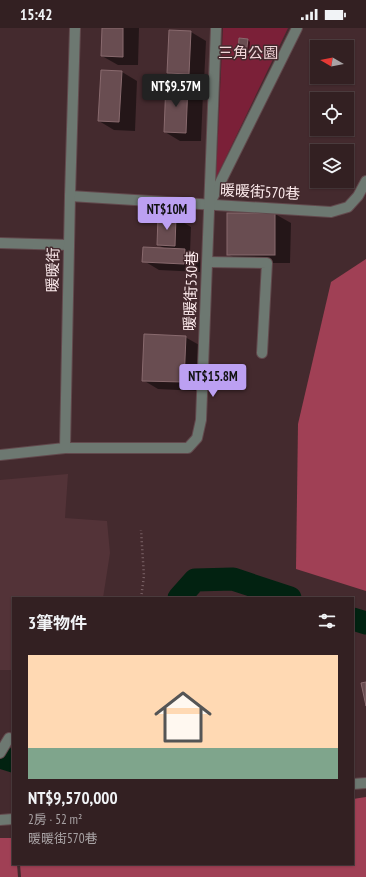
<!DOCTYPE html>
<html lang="zh-TW">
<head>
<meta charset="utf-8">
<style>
	body { margin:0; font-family:"PT Sans Narrow","Noto Sans TC",sans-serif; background:#3e2d2f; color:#f1f3f6; height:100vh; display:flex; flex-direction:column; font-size:15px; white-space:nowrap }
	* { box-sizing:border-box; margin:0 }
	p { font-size:13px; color:#a9a3a5 }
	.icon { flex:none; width:22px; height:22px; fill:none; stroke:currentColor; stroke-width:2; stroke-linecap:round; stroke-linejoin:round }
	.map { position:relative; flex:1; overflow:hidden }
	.panel { position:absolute; left:12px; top:569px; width:342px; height:268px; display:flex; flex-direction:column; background:#332022; border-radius:0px; box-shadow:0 1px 3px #0004,0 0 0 1px #4e3e40 }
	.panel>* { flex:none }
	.needle { width:26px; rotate:279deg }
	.controls { position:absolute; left:310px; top:12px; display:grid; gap:8px }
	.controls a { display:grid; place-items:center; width:44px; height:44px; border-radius:0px; background:#332022; box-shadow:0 1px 3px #0004,0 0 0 1px #4e3e40; font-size:20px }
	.price { position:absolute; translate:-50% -34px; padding:0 9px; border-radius:4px; background:#bca0f2; color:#111; font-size:13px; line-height:26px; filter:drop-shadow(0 1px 2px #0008) }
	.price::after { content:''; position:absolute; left:50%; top:24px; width:12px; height:9px; margin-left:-6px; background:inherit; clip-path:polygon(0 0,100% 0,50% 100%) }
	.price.current { background:#222; color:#fff }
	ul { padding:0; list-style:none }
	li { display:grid; align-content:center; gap:8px; height:212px; padding:0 16px }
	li+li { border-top:1px solid #4e3e40 }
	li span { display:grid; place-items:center; height:124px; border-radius:0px; color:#555 }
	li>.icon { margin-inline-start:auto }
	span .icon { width:72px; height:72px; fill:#fffc; stroke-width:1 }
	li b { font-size:17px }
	h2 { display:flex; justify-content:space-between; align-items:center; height:48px; padding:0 16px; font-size:17px }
	.status { display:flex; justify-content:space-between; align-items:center; height:28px; padding:0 20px; background:#332022; direction:ltr }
	.status svg { height:11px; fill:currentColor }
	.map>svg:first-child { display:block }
	.built { fill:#533338 }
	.green { fill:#7b2038 }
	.forest { fill:#a04055 }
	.shadow { fill:#0007 }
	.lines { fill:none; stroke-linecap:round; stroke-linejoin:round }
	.river { stroke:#022211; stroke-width:23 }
	.building { fill:#694d51; stroke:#896a6e }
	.minor-casing { stroke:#62494d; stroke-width:12 }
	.path { stroke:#7c6468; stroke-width:2.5; stroke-dasharray:1 3; stroke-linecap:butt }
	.minor { stroke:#6d7871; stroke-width:10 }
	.labels { text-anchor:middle; stroke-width:3; stroke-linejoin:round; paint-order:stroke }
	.park-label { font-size:15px; fill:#f2d5d9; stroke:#442a2e }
	.street-label { font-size:15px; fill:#fdebed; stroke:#442a2e }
</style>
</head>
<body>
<div class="status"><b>15:42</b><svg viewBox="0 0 49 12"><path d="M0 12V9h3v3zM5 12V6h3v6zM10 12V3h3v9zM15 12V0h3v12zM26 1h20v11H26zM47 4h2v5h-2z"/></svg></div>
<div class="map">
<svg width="366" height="849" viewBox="0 0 366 849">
	<rect width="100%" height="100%" fill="#442a2e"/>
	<!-- built -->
	<path class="built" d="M 68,446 L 65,490 L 107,493 L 110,525 L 103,570 L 13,570 L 13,642 L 0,642 L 0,452 Z"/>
	<!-- green -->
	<path class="green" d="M 223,0 L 288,0 L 216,150 Z"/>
	<!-- forest -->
	<g class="forest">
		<path d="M 366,231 L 366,563 L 296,541 L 298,396 L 331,254 Z"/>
		<path d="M 366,769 L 366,849 L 21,849 L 20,836 L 353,836 L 353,771 Z"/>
		<path d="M 0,810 L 13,810 L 13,836 L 17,836 L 18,849 L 0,849 Z"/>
	</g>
	<!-- shadow -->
	<g class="shadow">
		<path d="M 103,0 L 139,0 L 138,37 L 118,37 L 102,28 Z"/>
		<path d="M 191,4 L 206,13 L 204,54 L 183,53 L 168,44 Z"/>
		<path d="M 248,12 L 250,14 L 249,28 L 241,27 L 239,26 Z"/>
		<path d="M 122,44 L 137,53 L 135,103 L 114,102 L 99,93 Z"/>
		<path d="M 188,56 L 203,65 L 201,113 L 180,113 L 165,104 Z"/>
		<path d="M 228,186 L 275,186 L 291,195 L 290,235 L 243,235 L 228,226 Z"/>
		<path d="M 176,190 L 191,199 L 190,225 L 200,231 L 200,244 L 159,242 L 144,233 L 166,221 L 158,217 Z"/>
		<path d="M 185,309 L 201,318 L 199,363 L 158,361 L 143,352 Z"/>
	</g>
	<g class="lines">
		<!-- river -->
		<g class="river">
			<path d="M 179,570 L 195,552 L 233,551 L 290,570"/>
			<path d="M 353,591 L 366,595"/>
			<path d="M 0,729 L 13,733"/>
		</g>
	</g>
	<!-- building -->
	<g class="building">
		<path d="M 102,0 L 123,0 L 123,29 L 101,28 Z"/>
		<path d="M 169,2 L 191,3 L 189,46 L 167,45 Z"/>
		<path d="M 239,10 L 248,11 L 246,27 L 238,26 Z"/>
		<path d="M 101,42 L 122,43 L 119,94 L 98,93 Z"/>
		<path d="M 166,54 L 188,55 L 186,105 L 164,104 Z"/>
		<rect x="227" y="185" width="48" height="42"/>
		<path d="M 158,189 L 176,189 L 175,218 L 157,217 Z"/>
		<path d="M 143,219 L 185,221 L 184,236 L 142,234 Z"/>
		<path d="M 144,306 L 186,308 L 184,354 L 142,353 Z"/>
		<path d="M 366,654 L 366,678 L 361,655 Z"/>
	</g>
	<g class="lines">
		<!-- minor casing -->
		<g class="minor-casing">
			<g id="minor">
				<path d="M 70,168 L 331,184 L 348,179 L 358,168 L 366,153"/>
				<path d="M 211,173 L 297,0"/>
				<path d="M 0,215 L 69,217"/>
				<path d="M 208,234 L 267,235 L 262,325"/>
				<path d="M 65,420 L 188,420 L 197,410 L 201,392 L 216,0"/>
				<path d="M 0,427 L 65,420 L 70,168 L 75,0"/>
				<path d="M 0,725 L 9,710"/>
				<path d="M 353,756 L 366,755"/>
				<path d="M 0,792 L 13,791"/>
			</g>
		</g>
		<!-- path -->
		<path class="path" d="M 141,570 L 144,548 L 141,502"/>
		<!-- minor -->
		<use href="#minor" class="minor"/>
	</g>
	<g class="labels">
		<!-- park labels -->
		<g class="park-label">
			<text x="248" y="30">三角公園</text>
		</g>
		<!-- street labels -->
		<g class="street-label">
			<text transform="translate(260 164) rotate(3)" y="5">暖暖街570巷</text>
			<text transform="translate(53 242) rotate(-89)" y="5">暖暖街</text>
			<text transform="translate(191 263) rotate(-88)" y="5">暖暖街530巷</text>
		</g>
	</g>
</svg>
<div class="controls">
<a><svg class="needle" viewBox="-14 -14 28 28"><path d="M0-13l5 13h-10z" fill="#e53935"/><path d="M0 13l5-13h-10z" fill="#a9a3a5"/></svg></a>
<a><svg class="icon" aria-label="locate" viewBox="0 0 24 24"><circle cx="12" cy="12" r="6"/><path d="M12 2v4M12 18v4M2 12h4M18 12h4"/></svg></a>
<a><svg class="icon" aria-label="layers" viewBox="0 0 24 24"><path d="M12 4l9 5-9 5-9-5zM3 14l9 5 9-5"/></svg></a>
</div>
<b class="price current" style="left:176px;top:80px">NT$9.57M</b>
<b class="price" style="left:167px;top:203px">NT$10M</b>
<b class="price" style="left:213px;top:370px">NT$15.8M</b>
<section class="panel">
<h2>3筆物件<svg class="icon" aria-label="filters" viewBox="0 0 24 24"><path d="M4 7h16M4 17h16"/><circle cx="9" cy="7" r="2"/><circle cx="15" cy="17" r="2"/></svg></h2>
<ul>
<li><span style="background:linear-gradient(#ffd9b3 75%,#7fa58c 0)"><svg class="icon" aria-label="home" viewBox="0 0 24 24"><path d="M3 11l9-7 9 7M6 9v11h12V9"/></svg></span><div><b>NT$9,570,000</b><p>2房 · 52 m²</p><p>暖暖街570巷</p></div></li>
</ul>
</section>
</div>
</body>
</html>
